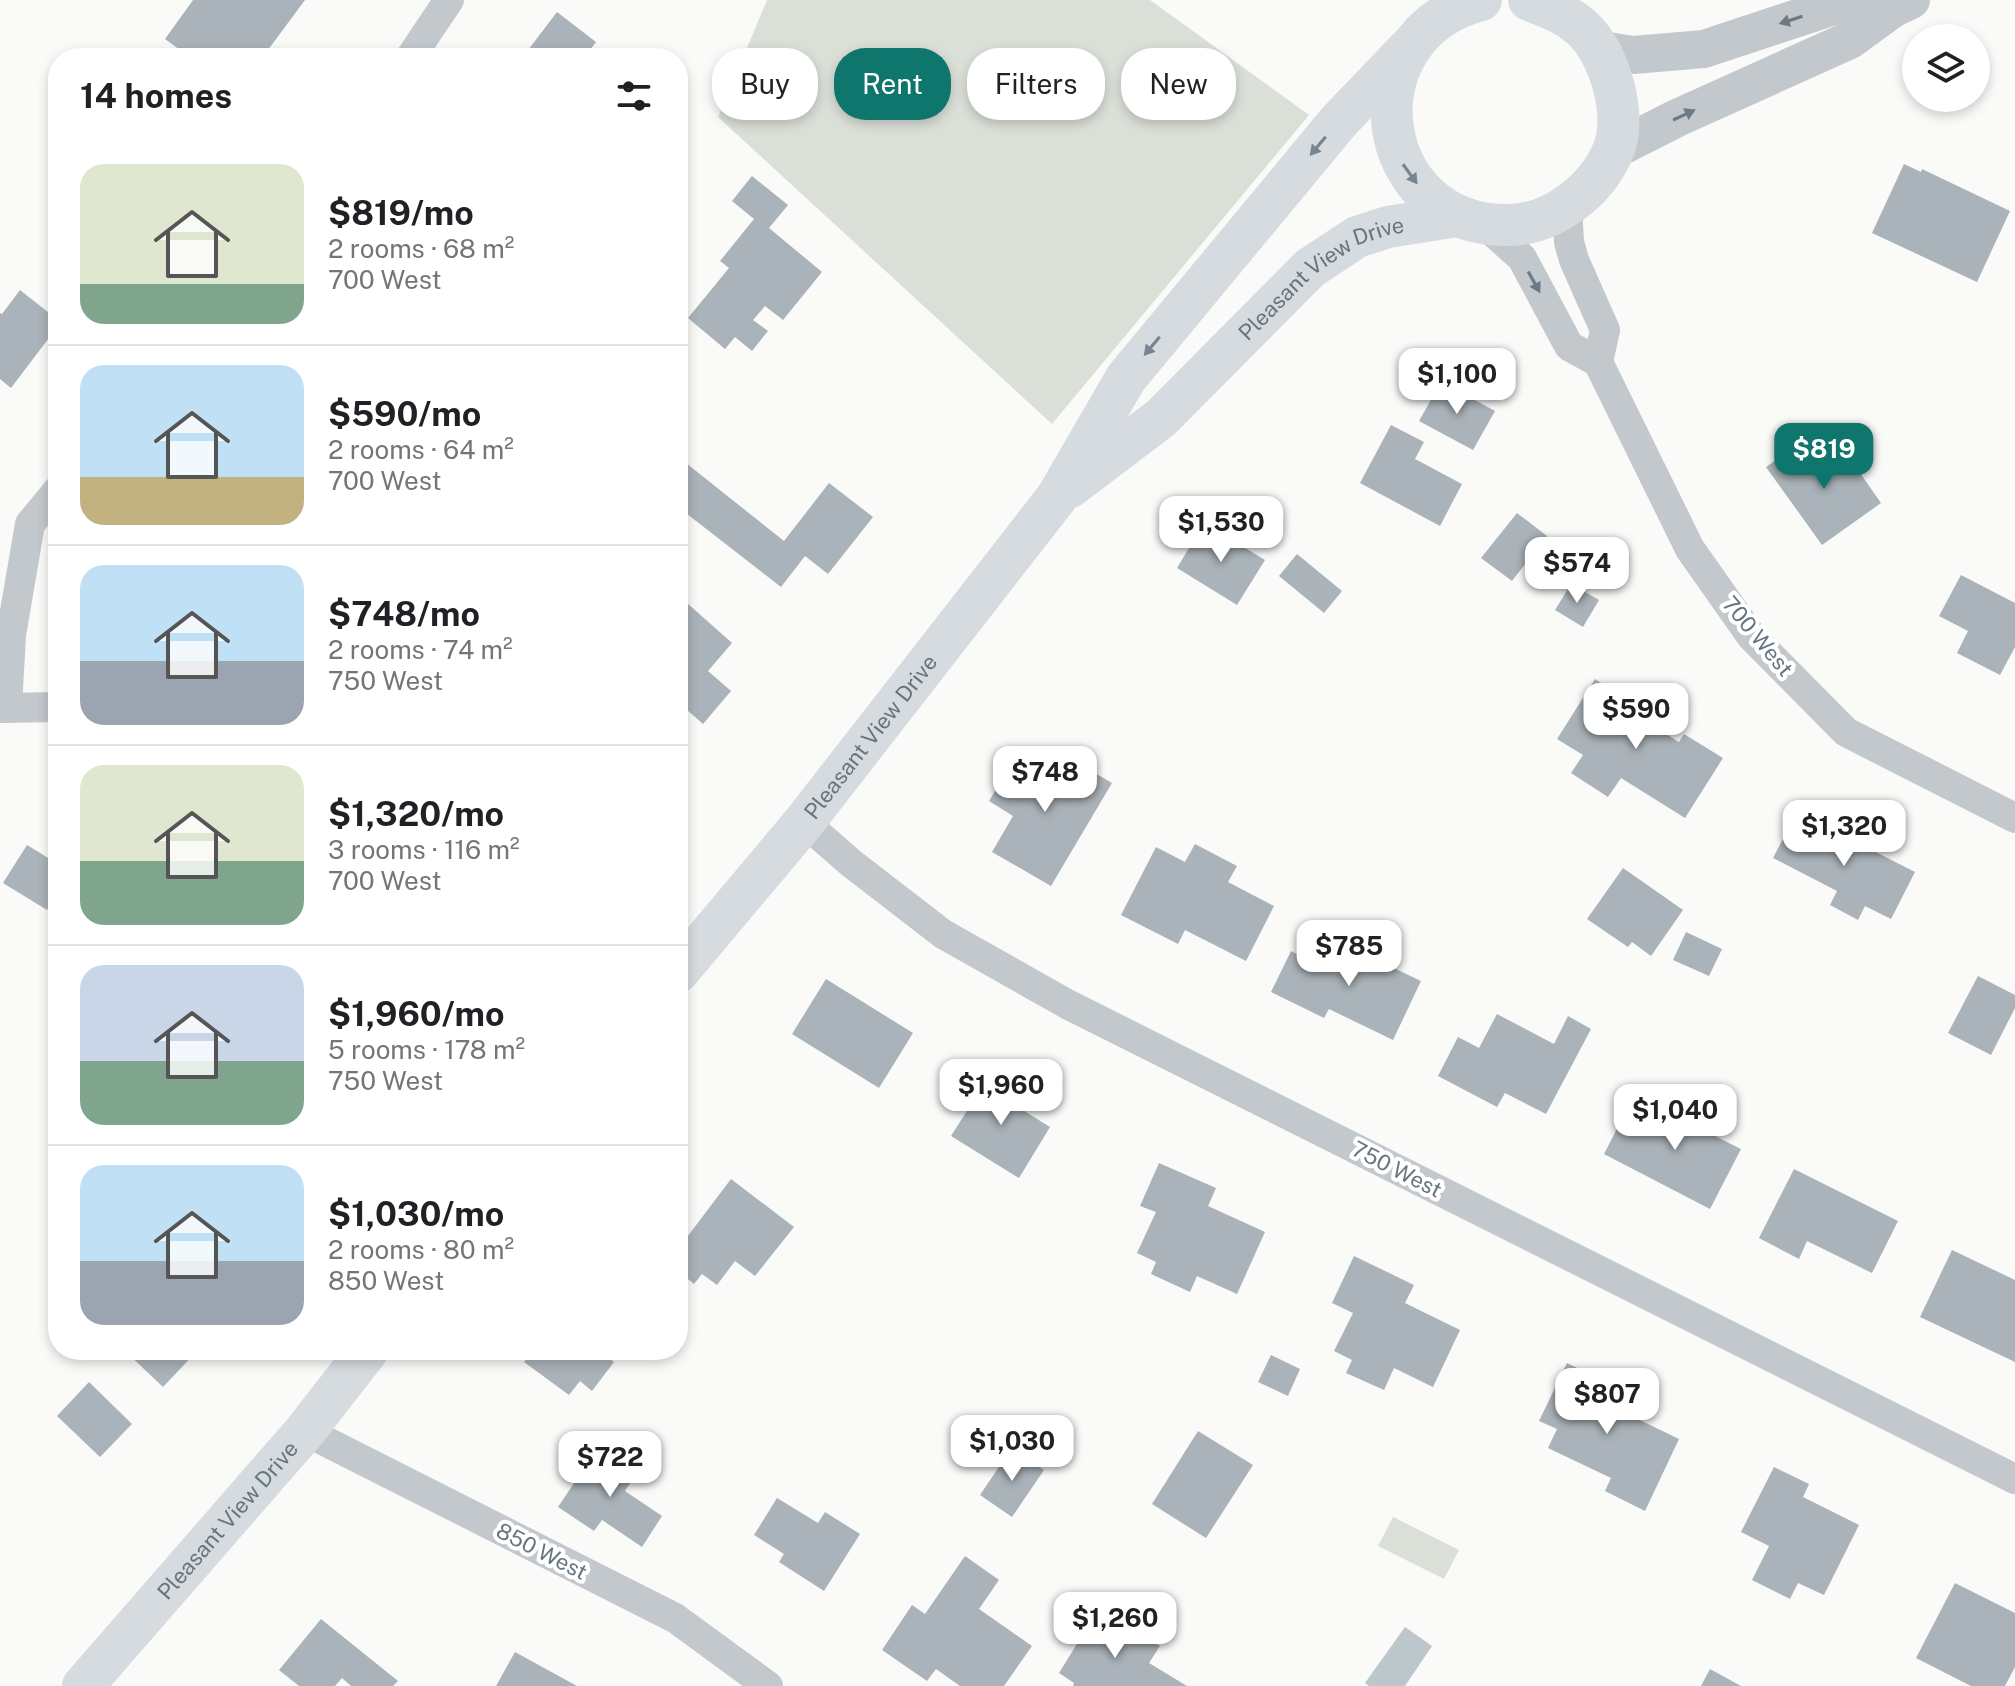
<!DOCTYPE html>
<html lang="en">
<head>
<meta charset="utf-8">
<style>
	body { margin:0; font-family:"Public Sans",sans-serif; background:#f2f2f2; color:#202124; height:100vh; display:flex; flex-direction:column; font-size:30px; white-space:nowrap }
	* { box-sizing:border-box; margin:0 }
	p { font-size:26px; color:#757577 }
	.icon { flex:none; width:44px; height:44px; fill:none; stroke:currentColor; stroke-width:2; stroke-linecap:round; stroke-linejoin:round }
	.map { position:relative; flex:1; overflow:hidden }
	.drawer { position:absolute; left:48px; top:48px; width:640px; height:1312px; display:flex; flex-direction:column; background:#fff; border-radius:32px; box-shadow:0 4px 12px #0003 }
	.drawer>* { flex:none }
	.guide { position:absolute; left:712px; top:48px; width:760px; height:72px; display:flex; gap:16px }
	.buttons { position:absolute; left:1902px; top:24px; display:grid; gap:16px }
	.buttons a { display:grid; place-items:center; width:88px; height:88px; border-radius:50%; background:#fff; box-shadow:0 4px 12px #0003; font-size:40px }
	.price { position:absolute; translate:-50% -68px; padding:0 18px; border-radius:16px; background:#fff; color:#222; font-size:26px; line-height:52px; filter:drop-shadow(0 2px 4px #0008) }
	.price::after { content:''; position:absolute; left:50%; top:48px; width:24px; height:18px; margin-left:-12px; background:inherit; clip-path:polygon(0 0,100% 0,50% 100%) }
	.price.active { background:#0f766e; color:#fff }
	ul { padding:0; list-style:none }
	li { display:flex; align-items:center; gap:24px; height:200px; padding:0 32px }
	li+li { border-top:2px solid #e0e0e0 }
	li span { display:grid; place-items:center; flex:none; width:224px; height:160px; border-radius:24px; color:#555 }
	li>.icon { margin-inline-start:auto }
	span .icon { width:96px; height:96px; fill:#fffc; stroke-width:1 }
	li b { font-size:34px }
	h2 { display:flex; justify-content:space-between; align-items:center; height:96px; padding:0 32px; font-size:34px }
	.pill { padding:0 28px; border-radius:32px; background:#fff; box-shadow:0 4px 12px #0003; font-size:28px; line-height:72px }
	.pill.active { background:#0f766e; color:#fff }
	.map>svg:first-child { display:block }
	.green { fill:#dadfd7 }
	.water { fill:#bbc7cb }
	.building { fill:#aab3b9 }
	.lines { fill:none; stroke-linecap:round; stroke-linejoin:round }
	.minor { stroke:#c3c8cc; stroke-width:30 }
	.tertiary { stroke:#c3c8cc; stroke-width:38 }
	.secondary { stroke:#d6dbdf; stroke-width:42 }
	.oneway { fill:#6a7a87 }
	.oneway2 { fill:#768591 }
	.labels { text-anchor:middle; stroke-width:8; stroke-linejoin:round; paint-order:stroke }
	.street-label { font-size:22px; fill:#657683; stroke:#fff }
</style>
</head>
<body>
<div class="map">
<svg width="2015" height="1686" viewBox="0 0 2015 1686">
	<rect width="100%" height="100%" fill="#fafaf8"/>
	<!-- green -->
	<g class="green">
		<path d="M 767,0 L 1150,0 L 1309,115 L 1052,424 L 718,117 Z"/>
		<path d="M 1393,1517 L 1459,1550 L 1444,1579 L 1378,1546 Z"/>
	</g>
	<!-- water -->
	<path class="water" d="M 1405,1627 L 1432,1646 L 1405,1686 L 1369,1686 L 1365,1683 Z"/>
	<!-- building -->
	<g class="building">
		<path d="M 193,0 L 305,0 L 262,58 L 191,58 L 165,39 Z"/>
		<path d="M 557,12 L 596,42 L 584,58 L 522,58 Z"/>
		<path d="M 1904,164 L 1921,172 L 1922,169 L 2010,211 L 1977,282 L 1872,233 Z"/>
		<path d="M 752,176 L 788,205 L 769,228 L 822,272 L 783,320 L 765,306 L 753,320 L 768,331 L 752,351 L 735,337 L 725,349 L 688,318 L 729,268 L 720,261 L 754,219 L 732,201 Z"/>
		<path d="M 20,290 L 58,320 L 58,326 L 11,388 L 0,379 L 0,313 L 2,314 Z"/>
		<path d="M 1441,382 L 1495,411 L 1473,450 L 1419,421 Z"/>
		<path d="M 1391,425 L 1424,442 L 1415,459 L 1462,484 L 1440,526 L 1360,483 Z"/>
		<path d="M 1799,444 L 1817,469 L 1844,450 L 1881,503 L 1822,545 L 1766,467 Z"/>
		<path d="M 686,463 L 784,541 L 829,483 L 873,517 L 828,574 L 805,556 L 781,587 L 678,507 L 678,473 Z"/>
		<path d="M 1517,513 L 1547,536 L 1512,581 L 1481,558 Z"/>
		<path d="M 1204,523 L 1265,560 L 1237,605 L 1177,568 Z"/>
		<path d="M 1297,554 L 1342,591 L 1324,613 L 1279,576 Z"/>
		<path d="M 1961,575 L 2015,603 L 2015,647 L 2000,675 L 1957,653 L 1968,631 L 1939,616 Z"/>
		<path d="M 1571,584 L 1599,600 L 1583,627 L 1555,610 Z"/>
		<path d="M 687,603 L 732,643 L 708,671 L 731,691 L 703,724 L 678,702 L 678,613 Z"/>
		<path d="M 1595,679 L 1660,720 L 1656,728 L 1679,742 L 1684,734 L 1723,758 L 1685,818 L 1621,778 L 1608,797 L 1571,773 L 1583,755 L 1557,739 Z"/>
		<path d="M 1019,750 L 1064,777 L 1074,761 L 1112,783 L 1051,886 L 992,852 L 1013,816 L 989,801 Z"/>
		<path d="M 1797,812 L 1915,872 L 1891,919 L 1865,906 L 1858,920 L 1830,905 L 1837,891 L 1773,858 Z"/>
		<path d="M 1195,844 L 1237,866 L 1228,882 L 1274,906 L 1246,961 L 1185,930 L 1178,944 L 1121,915 L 1156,847 L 1185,862 Z"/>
		<path d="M 27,845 L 58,864 L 58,893 L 47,910 L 3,883 Z"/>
		<path d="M 1623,868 L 1683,910 L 1651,956 L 1632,942 L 1628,947 L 1587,919 Z"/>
		<path d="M 1686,932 L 1722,949 L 1709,976 L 1673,960 Z"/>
		<path d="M 1335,940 L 1421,981 L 1393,1040 L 1329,1009 L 1324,1018 L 1271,992 L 1291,951 L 1322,967 Z"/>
		<path d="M 1978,976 L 2015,995 L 2015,1008 L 1991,1055 L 1948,1033 Z"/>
		<path d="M 826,979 L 913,1033 L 879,1088 L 792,1034 Z"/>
		<path d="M 1497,1014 L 1554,1044 L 1568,1016 L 1591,1029 L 1546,1114 L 1505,1093 L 1497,1107 L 1438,1076 L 1458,1037 L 1479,1048 Z"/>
		<path d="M 991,1073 L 1029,1096 L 1021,1109 L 1050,1127 L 1019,1178 L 951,1136 Z"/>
		<path d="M 1658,1094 L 1686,1109 L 1681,1119 L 1741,1149 L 1710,1209 L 1604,1154 L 1623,1117 L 1641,1127 Z"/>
		<path d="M 1159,1163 L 1216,1188 L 1208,1206 L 1265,1232 L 1237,1294 L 1197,1276 L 1190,1292 L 1151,1274 L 1156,1262 L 1137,1253 L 1156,1212 L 1140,1206 Z"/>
		<path d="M 1794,1169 L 1898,1221 L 1872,1273 L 1807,1241 L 1799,1259 L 1759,1238 Z"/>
		<path d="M 731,1179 L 794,1227 L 755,1276 L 735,1261 L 717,1285 L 702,1274 L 694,1284 L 678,1271 L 678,1249 Z"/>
		<path d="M 1952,1250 L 2015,1280 L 2015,1362 L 1920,1317 Z"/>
		<path d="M 1354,1256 L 1414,1285 L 1405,1303 L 1460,1330 L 1433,1387 L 1394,1368 L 1384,1390 L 1346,1373 L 1352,1360 L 1334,1351 L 1353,1313 L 1332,1303 Z"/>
		<path d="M 124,1350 L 198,1350 L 163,1387 Z"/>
		<path d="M 533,1350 L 598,1350 L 614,1362 L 592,1391 L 580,1381 L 569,1395 L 524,1362 Z"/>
		<path d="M 1271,1355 L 1300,1369 L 1288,1396 L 1258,1382 Z"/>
		<path d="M 1567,1363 L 1627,1392 L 1619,1410 L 1679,1439 L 1645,1511 L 1605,1491 L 1611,1478 L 1548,1448 L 1557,1429 L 1539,1421 Z"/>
		<path d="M 89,1382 L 132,1424 L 100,1457 L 57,1416 Z"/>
		<path d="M 1198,1431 L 1253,1465 L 1206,1538 L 1152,1504 Z"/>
		<path d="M 599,1446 L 638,1471 L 625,1491 L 662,1516 L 642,1547 L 602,1520 L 594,1531 L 558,1507 Z"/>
		<path d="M 1011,1449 L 1044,1470 L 1012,1517 L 980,1495 Z"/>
		<path d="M 1774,1467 L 1809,1484 L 1803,1497 L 1859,1525 L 1824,1595 L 1798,1583 L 1790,1599 L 1752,1580 L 1769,1546 L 1741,1532 Z"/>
		<path d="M 777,1498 L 818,1523 L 825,1512 L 860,1534 L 824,1591 L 779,1562 L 784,1554 L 754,1535 Z"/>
		<path d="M 965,1556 L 999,1580 L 979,1609 L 1032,1646 L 1004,1686 L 960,1686 L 936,1669 L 927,1681 L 882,1650 L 912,1605 L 925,1614 Z"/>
		<path d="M 1955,1583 L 2015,1613 L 2015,1667 L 2005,1686 L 1971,1686 L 1916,1658 Z"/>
		<path d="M 321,1619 L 398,1681 L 393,1686 L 351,1686 L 342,1678 L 335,1686 L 299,1686 L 279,1670 Z"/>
		<path d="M 1091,1621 L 1112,1634 L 1120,1621 L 1160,1646 L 1149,1663 L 1187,1686 L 1073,1686 L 1074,1683 L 1059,1673 Z"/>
		<path d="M 515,1652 L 577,1686 L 496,1686 Z"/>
		<path d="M 1710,1669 L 1741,1686 L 1701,1686 Z"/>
	</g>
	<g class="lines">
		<!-- minor -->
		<g class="minor">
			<path d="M 410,58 L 449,0"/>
			<path d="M 1567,206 L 1569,242 L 1574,260 L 1605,330 L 1598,362"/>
			<path d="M 1484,224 L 1522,258 L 1569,346 L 1598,362"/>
			<path d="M 1598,362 L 1690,549 L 1752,637 L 1846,732 L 2015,818"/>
			<path d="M 0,708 L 58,707"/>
			<path d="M 7,708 L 11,635 L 30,524 L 58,490"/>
			<path d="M 804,822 L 851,863 L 943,934 L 1067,1004 L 2015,1479"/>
			<path d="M 305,1431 L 675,1618 L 768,1686"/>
		</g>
		<!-- tertiary -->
		<g class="tertiary">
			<path d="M 1601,50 L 1633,55 L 1704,49 L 1846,2 L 1894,8"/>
			<path d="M 1614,150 L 1677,118 L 1850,40 L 1894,8 L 1911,0"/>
		</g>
		<!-- secondary -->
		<g class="secondary">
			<path d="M 1481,0 C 1345,36 1372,228 1510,225 C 1553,224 1596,191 1613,151 C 1628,117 1610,53 1582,28 C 1567,14 1549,8 1529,0"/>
			<path id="s1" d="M 1070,487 L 1161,418 L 1310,268 L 1357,237 L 1388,227 L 1457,216"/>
			<path id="s2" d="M 678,972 L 804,822 L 1057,497 L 1126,378 L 1339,121 L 1409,48"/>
			<path id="s3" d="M 83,1686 L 305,1431 L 368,1350"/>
		</g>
	</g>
	<!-- one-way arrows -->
	<defs><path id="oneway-solid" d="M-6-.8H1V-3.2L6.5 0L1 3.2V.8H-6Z" transform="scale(2)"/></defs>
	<g class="oneway">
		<use href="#oneway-solid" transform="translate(1791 20) rotate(162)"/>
		<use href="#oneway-solid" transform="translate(1684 115) rotate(-25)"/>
		<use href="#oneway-solid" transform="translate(1534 282) rotate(61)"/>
	</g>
	<g class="oneway2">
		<use href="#oneway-solid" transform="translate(1318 146) rotate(130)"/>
		<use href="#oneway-solid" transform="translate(1410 174) rotate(54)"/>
		<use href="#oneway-solid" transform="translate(1152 346) rotate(130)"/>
	</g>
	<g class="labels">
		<!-- street labels -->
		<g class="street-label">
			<text dy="8" stroke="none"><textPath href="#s1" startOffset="330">Pleasant View Drive</textPath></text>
			<text transform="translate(1758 636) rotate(50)" y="8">700 West</text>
			<text dy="8" stroke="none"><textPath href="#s2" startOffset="304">Pleasant View Drive</textPath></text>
			<text transform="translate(1397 1169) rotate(27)" y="8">750 West</text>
			<text dy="8" stroke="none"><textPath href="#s3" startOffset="220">Pleasant View Drive</textPath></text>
			<text transform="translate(542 1551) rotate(27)" y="8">850 West</text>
		</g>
	</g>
</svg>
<div class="buttons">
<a><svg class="icon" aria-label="layers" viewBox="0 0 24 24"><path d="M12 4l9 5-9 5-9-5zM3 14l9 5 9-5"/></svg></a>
</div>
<b class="price" style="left:1457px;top:416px">$1,100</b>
<b class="price active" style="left:1824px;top:491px">$819</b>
<b class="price" style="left:1221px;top:564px">$1,530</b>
<b class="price" style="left:1577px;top:605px">$574</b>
<b class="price" style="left:1636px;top:751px">$590</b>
<b class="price" style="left:1045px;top:814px">$748</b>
<b class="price" style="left:1844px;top:868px">$1,320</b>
<b class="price" style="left:1349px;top:988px">$785</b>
<b class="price" style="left:1001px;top:1127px">$1,960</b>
<b class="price" style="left:1675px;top:1152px">$1,040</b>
<b class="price" style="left:1607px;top:1436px">$807</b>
<b class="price" style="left:1012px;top:1483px">$1,030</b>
<b class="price" style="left:610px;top:1499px">$722</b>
<b class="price" style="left:1115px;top:1660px">$1,260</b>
<div class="guide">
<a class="pill">Buy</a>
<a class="pill active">Rent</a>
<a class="pill">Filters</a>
<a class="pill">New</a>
</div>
<section class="drawer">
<h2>14 homes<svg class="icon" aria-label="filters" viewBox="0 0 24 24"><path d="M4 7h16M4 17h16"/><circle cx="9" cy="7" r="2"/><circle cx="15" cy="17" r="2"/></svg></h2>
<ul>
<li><span style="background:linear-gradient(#dfe7d0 75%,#7fa58c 0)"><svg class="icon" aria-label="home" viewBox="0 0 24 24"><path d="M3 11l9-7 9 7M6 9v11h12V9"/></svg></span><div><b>$819/mo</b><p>2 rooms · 68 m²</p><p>700 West</p></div></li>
<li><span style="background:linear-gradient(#bfe0f5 70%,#c2b280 0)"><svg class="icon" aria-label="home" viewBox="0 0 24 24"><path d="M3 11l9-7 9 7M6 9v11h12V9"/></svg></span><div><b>$590/mo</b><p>2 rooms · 64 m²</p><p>700 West</p></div></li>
<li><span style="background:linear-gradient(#bfe0f5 60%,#9aa5b1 0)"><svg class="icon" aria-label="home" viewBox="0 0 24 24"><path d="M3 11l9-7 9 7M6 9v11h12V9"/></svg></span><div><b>$748/mo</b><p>2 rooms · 74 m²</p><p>750 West</p></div></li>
<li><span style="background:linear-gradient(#dfe7d0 60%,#7fa58c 0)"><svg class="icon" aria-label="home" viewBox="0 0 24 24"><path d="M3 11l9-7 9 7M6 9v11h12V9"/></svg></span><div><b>$1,320/mo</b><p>3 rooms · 116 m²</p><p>700 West</p></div></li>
<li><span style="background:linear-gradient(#c9d6e8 60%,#7fa58c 0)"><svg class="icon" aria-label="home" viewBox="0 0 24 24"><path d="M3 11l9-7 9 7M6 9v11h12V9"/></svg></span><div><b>$1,960/mo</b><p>5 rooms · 178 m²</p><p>750 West</p></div></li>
<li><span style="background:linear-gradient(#bfe0f5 60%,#9aa5b1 0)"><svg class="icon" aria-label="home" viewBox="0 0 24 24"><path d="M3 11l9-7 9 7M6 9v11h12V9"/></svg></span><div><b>$1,030/mo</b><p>2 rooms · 80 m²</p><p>850 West</p></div></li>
</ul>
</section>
</div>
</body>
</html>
